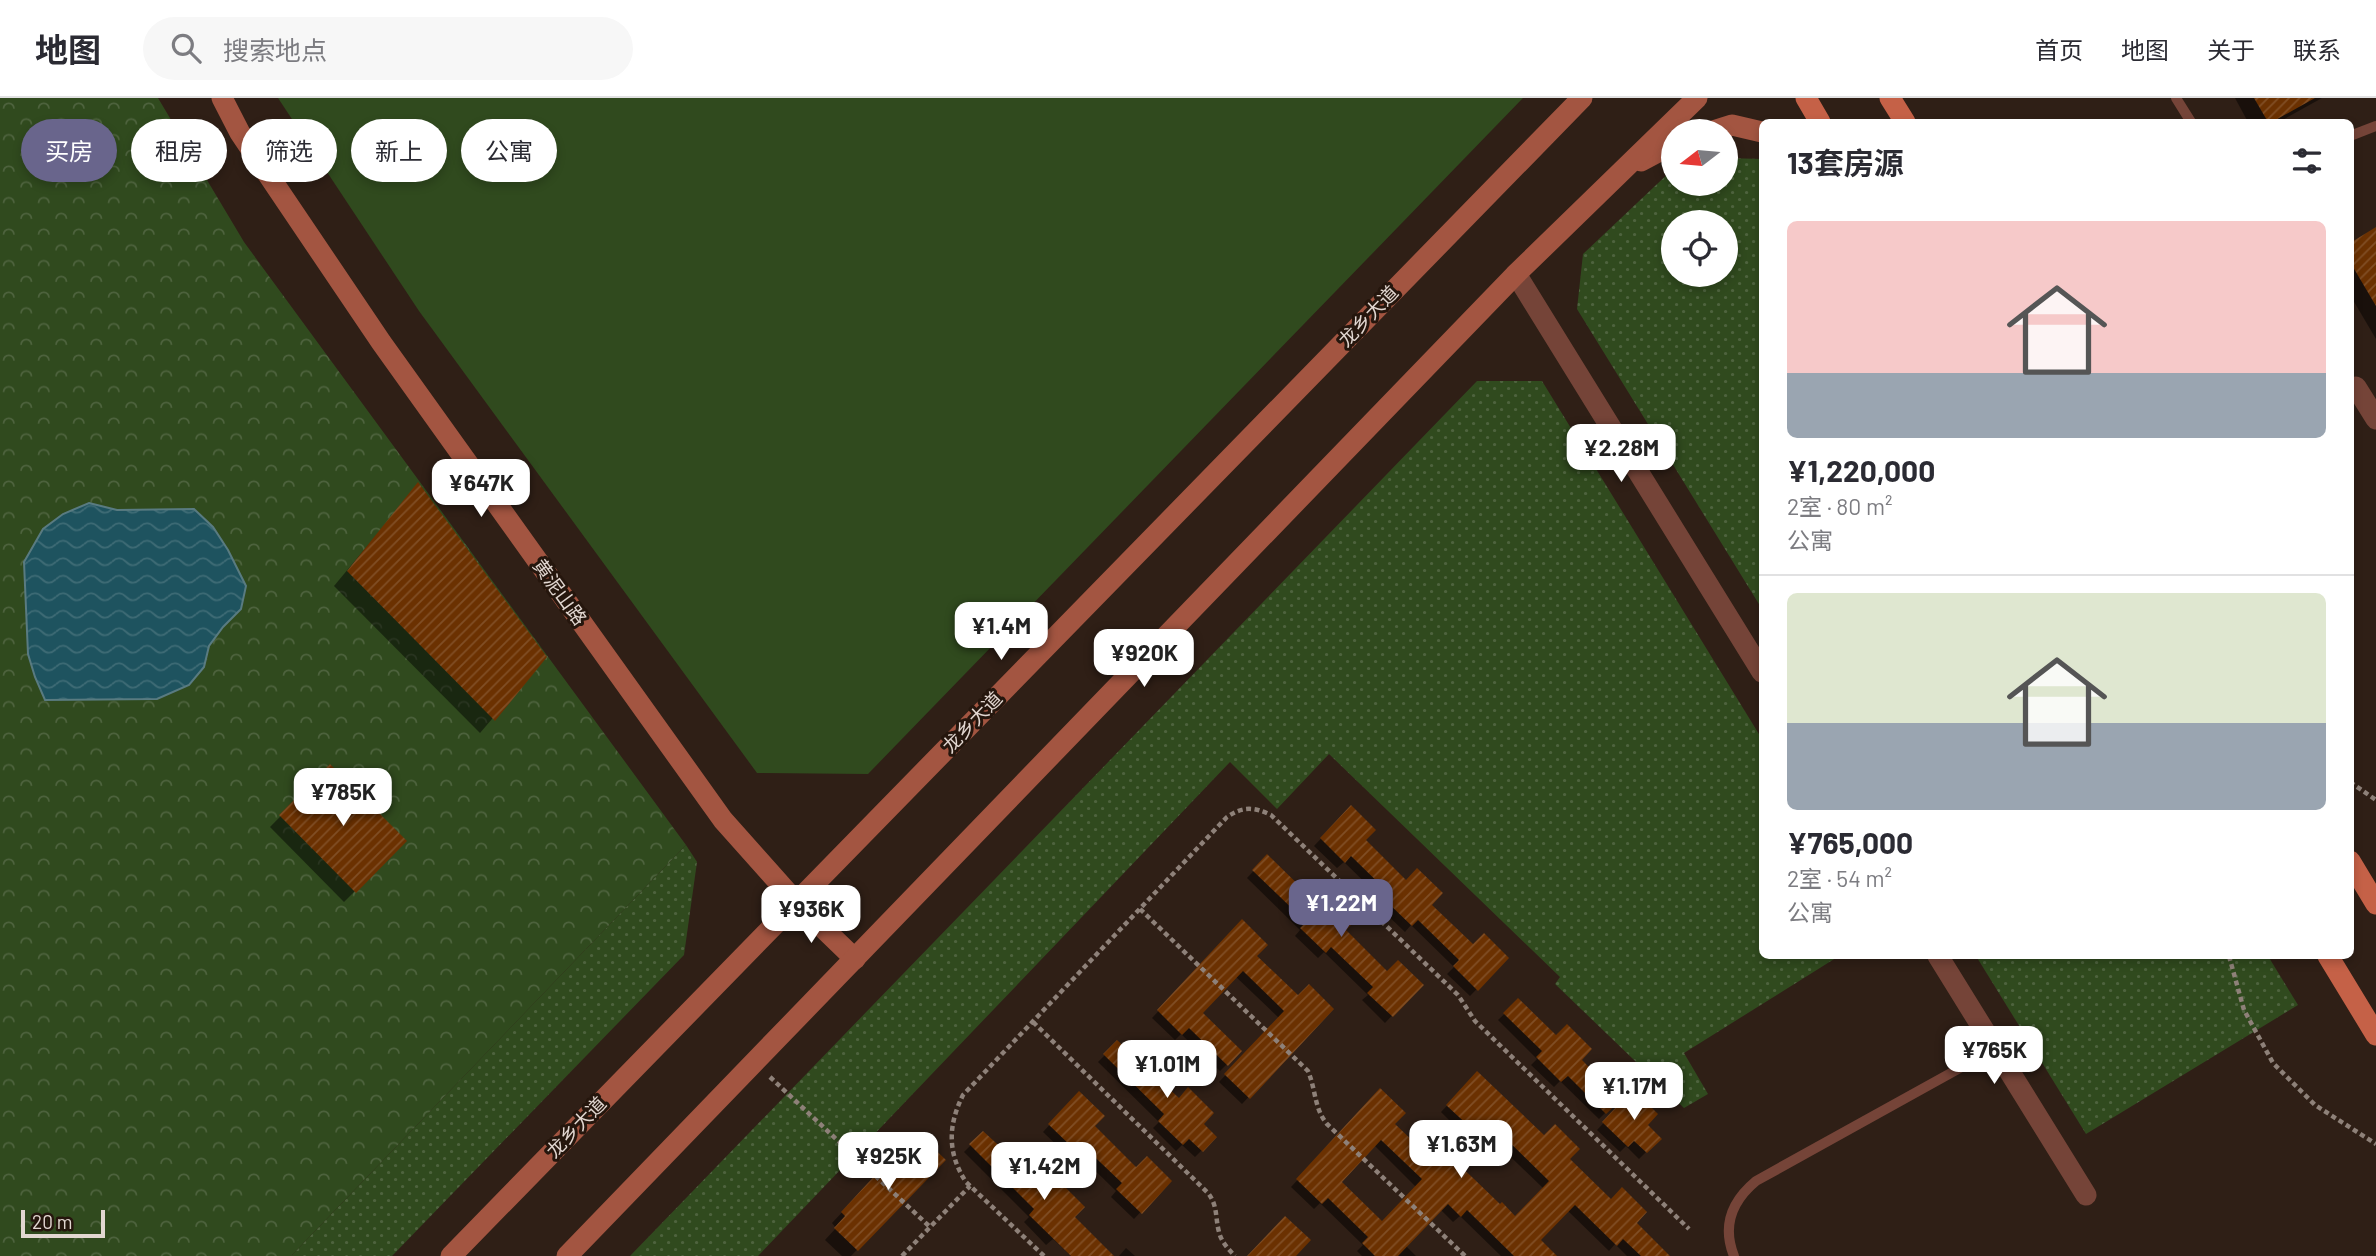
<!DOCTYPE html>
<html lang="zh">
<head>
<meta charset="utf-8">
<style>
	body { margin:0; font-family:Barlow,"Noto Sans SC",sans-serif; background:#f7f7f7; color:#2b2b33; height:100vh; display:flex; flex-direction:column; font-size:26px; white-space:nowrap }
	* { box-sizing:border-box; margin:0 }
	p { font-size:23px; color:#7c7c81 }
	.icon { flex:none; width:38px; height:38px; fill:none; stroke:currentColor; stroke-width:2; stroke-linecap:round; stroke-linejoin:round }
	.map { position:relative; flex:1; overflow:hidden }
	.details { position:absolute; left:1759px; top:21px; width:595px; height:840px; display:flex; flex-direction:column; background:#fff; border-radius:10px; box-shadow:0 4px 10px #0003 }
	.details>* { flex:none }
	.banner { position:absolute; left:21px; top:21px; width:665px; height:63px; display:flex; gap:14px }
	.needle { width:46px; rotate:254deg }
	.buttons { position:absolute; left:1661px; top:21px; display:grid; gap:14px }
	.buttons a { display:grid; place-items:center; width:77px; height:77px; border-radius:50%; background:#fff; box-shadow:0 4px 10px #0003; font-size:35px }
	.scale { position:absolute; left:21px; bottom:18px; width:84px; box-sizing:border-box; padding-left:7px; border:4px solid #e2d7d1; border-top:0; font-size:19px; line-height:24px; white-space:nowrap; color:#e2d7d1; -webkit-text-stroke:5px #25160d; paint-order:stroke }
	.price { position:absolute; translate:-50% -60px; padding:0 16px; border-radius:14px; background:#fff; color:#222; font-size:23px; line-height:46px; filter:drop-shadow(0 2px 4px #0008) }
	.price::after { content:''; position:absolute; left:50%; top:42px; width:21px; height:16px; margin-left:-10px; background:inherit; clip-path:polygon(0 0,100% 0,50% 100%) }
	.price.active { background:#69658c; color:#fff }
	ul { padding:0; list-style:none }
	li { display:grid; align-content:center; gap:14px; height:371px; padding:0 28px }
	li+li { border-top:2px solid #e1e1e2 }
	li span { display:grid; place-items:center; height:217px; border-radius:10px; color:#555 }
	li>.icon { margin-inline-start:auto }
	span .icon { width:126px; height:126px; fill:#fffc; stroke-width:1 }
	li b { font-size:30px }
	h2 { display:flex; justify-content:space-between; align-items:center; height:84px; padding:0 28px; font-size:30px }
	.tag { padding:0 24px; border-radius:32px; background:#fff; box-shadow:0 4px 10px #0003; font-size:24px; line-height:63px }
	.tag.active { background:#69658c; color:#fff }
	header { display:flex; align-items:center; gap:42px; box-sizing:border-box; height:98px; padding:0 35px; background:#fff; border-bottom:2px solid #e1e1e2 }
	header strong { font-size:33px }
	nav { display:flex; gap:38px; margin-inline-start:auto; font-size:24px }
	.search { width:490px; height:63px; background:#f7f7f7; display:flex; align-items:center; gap:18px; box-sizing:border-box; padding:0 24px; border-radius:38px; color:#7c7c81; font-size:26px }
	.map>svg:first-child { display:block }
	.grass { fill:url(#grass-dots); fill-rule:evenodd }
	.park { fill:url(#park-crowns) }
	.pitch { fill:#304a1e }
	.water { fill:url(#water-waves); stroke:#597b81; stroke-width:2 }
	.shadow { fill:#0007; fill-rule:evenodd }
	.building { fill:url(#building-hatch); fill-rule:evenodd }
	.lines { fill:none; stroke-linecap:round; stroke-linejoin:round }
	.path { stroke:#8e8179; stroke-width:4.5; stroke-dasharray:5 3.5; stroke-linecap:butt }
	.lane { stroke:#754438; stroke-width:10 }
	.street { stroke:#754438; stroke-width:21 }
	.secondary { stroke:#a35541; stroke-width:21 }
	.primary { stroke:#c56147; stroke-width:21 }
	.labels { text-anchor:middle; stroke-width:6; stroke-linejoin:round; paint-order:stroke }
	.street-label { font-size:19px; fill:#e2d7d1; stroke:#25160d }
</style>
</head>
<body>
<header>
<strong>地图</strong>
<div class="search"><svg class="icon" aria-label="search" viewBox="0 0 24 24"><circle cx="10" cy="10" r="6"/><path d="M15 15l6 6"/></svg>搜索地点</div>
<nav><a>首页</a><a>地图</a><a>关于</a><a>联系</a></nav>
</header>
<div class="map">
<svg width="2376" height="1158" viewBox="0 0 2376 1158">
	<defs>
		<pattern id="grass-dots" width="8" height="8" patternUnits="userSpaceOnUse" patternTransform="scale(1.75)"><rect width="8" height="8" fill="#304a1e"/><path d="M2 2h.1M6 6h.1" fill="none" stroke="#4e633e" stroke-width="1.8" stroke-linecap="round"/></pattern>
		<pattern id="park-crowns" width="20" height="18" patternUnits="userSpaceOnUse" patternTransform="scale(1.75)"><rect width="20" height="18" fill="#304a1e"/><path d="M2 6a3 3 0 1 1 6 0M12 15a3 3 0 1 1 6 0" fill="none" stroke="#4e633e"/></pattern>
		<pattern id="water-waves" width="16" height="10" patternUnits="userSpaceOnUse" patternTransform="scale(1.75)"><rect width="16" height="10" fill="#1e535f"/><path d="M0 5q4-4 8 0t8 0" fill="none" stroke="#3e6b75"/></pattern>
		<pattern id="building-hatch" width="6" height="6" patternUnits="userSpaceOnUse" patternTransform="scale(1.75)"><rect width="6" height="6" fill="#6b3101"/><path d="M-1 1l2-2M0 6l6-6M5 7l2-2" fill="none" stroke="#804e25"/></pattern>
	</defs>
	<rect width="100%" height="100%" fill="#2f1f16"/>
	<!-- grass -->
	<g class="grass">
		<path d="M 1726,60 L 1762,61 L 1762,511 L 1577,211 L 1583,156 L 1673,71 L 1673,86 L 1726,86 ZM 1726,124 L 1726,177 L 1673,177 L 1673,124 Z"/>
		<path d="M 1477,283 L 1542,283 L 1762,641 L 1762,858 L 1839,858 L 1684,955 L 1708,996 L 1684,1010 L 1555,886 L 1560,879 L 1329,656 L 1277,711 L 1230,664 L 758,1158 L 630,1158 Z"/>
		<path d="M 686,747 L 697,764 L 684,857 L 392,1158 L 291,1158 Z"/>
		<path d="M 1976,858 L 2268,858 L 2298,907 L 2086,1036 Z"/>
	</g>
	<!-- park -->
	<path class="park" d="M 0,0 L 158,0 L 244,144 L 686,747 L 291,1158 L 0,1158 Z"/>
	<!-- pitch -->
	<path class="pitch" d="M 278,0 L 1523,0 L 868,676 L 757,675 L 419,213 Z"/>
	<!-- water -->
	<path class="water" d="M 89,405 L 117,412 L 194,411 L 213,429 L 228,452 L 246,488 L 241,511 L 223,529 L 209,548 L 204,569 L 189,587 L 157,601 L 45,602 L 35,579 L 28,556 L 24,464 L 43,431 L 63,416 Z"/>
	<!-- shadow -->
	<g class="shadow">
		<path d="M 2235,0 L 2322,0 L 2279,24 L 2248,24 Z"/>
		<path d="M 2376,131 L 2376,241 L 2350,197 L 2350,147 Z"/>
		<path d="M 418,387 L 545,559 L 480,635 L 334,488 Z"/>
		<path d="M 330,668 L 405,743 L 344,804 L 270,729 Z"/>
		<path d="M 1351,709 L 1364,742 L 1430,807 L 1473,848 L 1507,860 L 1470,898 L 1447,876 L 1454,869 L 1411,827 L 1405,834 L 1381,811 L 1387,806 L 1344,764 L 1337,770 L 1314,748 Z"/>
		<path d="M 1267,759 L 1387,875 L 1421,887 L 1385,925 L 1362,902 L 1368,897 L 1324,854 L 1318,860 L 1295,838 L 1300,832 L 1247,780 Z"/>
		<path d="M 1242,824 L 1255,858 L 1298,899 L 1332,911 L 1242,1006 L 1219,984 L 1279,920 L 1235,878 L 1200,915 L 1240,953 L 1220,973 L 1181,936 L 1175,942 L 1152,920 Z"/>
		<path d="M 1518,903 L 1618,1002 L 1599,1021 L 1560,983 L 1554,989 L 1531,967 L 1537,961 L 1498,922 Z"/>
		<path d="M 1117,945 L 1215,1039 L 1195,1059 L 1182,1047 L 1176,1053 L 1153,1030 L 1159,1024 L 1098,964 Z"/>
		<path d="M 1477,976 L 1568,1061 L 1668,1158 L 1627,1158 L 1615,1146 L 1609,1153 L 1567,1112 L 1538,1142 L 1555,1158 L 1501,1158 L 1460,1118 L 1453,1124 L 1440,1111 L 1406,1148 L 1416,1158 L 1362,1158 L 1357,1153 L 1363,1147 L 1320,1105 L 1314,1111 L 1291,1089 L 1380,993 L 1393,1026 L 1436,1068 L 1515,1120 L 1543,1090 L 1489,1038 L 1483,1043 L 1470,1030 L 1464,1037 L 1441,1014 ZM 1374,1047 L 1416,1089 L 1382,1126 L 1339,1084 Z"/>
		<path d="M 1633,994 L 1645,1027 L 1659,1041 L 1639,1061 L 1626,1048 L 1620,1054 L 1597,1032 Z"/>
		<path d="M 1079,995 L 1092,1029 L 1136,1072 L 1170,1083 L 1134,1121 L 1111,1099 L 1116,1093 L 1072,1050 L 1066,1056 L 1043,1034 Z"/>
		<path d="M 983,1035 L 1072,1119 L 1112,1158 L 1071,1158 L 1053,1141 L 1046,1147 L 1024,1124 L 1029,1119 L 964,1054 Z"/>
		<path d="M 910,1052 L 943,1062 L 851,1158 L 842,1158 L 825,1142 L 836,1130 L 832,1125 L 895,1058 Z"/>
		<path d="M 1126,1150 L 1135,1158 L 1119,1158 Z"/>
	</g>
	<!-- building -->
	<g class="building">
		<path d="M 2254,0 L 2315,0 L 2272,24 L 2268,24 Z"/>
		<path d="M 2376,129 L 2376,208 L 2350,164 L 2350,145 Z"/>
		<path d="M 418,384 L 547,559 L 495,623 L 347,473 Z"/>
		<path d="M 330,666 L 407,743 L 356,795 L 279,717 Z"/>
		<path d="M 1351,707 L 1376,732 L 1366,742 L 1406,782 L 1417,770 L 1443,795 L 1432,807 L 1473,846 L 1484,835 L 1509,860 L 1478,893 L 1453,868 L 1459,862 L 1418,822 L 1412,828 L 1387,804 L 1392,798 L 1351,758 L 1345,765 L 1320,740 Z"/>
		<path d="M 1267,756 L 1320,808 L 1331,797 L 1356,822 L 1346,832 L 1387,873 L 1398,862 L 1424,887 L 1393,919 L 1367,895 L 1373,889 L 1331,849 L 1326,855 L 1300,830 L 1306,824 L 1252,772 Z"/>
		<path d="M 1242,821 L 1268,847 L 1257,858 L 1298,897 L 1309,886 L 1334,911 L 1250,1001 L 1224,976 L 1284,913 L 1243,873 L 1203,915 L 1242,953 L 1228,968 L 1189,930 L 1182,937 L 1157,912 Z"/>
		<path d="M 1518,900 L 1556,937 L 1567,926 L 1592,951 L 1582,962 L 1621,1002 L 1606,1016 L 1568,978 L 1561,984 L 1536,959 L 1542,953 L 1503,915 Z"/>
		<path d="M 1117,942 L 1179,1000 L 1188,989 L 1214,1015 L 1204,1026 L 1217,1039 L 1203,1054 L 1189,1041 L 1183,1047 L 1158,1023 L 1164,1016 L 1103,956 Z"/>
		<path d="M 1477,973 L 1544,1037 L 1555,1026 L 1580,1051 L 1570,1061 L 1611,1101 L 1622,1089 L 1647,1114 L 1637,1125 L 1670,1158 L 1641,1158 L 1623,1141 L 1617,1148 L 1575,1107 L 1541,1142 L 1557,1158 L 1514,1158 L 1467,1112 L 1461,1119 L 1448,1106 L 1398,1158 L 1375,1158 L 1362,1145 L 1368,1139 L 1328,1100 L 1322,1106 L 1296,1081 L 1380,990 L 1406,1015 L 1395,1026 L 1436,1065 L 1447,1055 L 1500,1106 L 1502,1104 L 1515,1118 L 1549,1083 L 1497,1032 L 1491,1038 L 1478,1025 L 1472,1031 L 1446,1007 ZM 1381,1042 L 1422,1081 L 1382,1123 L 1342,1084 Z"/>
		<path d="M 1633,991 L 1658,1016 L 1648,1027 L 1662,1041 L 1647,1055 L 1634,1043 L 1628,1049 L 1602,1024 Z"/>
		<path d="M 1079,993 L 1105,1018 L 1095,1028 L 1136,1069 L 1147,1058 L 1172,1083 L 1142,1116 L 1116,1091 L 1122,1085 L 1080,1045 L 1074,1051 L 1048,1026 Z"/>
		<path d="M 983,1033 L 1049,1094 L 1059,1083 L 1085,1109 L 1075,1119 L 1114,1158 L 1071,1158 L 1029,1117 L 1034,1111 L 969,1046 Z"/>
		<path d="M 921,1038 L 946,1062 L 858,1153 L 834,1130 L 845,1118 L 841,1114 L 905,1045 L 910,1050 Z"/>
		<path d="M 1285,1118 L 1311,1142 L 1296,1158 L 1247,1158 Z"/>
	</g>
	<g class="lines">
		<!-- path -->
		<g class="path">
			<path d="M 2350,684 L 2376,702"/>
			<path d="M 1140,811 L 1308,973 C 1316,992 1314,1010 1327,1026 L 1465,1158"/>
			<path d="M 2229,858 L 2244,912 L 2273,965 L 2315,1007 L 2376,1046"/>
			<path d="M 1033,924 L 1208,1095 C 1218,1108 1215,1119 1219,1134 C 1221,1143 1228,1151 1235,1158"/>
			<path d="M 770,979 L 930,1129"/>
			<path d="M 902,1158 L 970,1088"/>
			<path d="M 1044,1158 L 966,1084 C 947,1055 948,1027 963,997 L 1227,719 C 1243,708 1254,709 1271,717 L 1458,897 L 1475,923 L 1689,1131"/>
		</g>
		<!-- lane -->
		<g class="lane">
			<path d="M 2176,0 L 2191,24"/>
			<path d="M 2350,38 L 2376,28"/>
			<path d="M 1734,1158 C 1722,1128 1732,1103 1756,1083 L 1996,950"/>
		</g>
		<!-- street -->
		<g class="street">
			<path d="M 1516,176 L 1762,574"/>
			<path d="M 2350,292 L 2356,289 L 2376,321"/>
			<path d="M 1938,858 L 2086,1097"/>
		</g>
		<!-- secondary -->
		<g class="secondary">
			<path d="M 222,0 L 240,35 L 381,244 L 723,722 L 796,804 L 855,861"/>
			<path d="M 1713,33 L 1732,27 L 1762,34"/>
			<path d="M 1641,63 L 1673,46"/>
			<path d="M 451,1158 L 1582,0"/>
			<path d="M 567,1158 L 1516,176 L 1697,0"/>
		</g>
		<!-- primary -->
		<g class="primary">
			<path d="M 1806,0 L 1820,24"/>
			<path d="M 1890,0 L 1905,24"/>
			<path d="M 2350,763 L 2376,806"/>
			<path d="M 2328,858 L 2376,937"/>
		</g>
	</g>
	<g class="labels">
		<!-- street labels -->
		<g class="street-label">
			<text transform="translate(1368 218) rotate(-46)" y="7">龙乡大道</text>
			<text transform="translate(560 494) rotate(54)" y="7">黄泥山路</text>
			<text transform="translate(972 624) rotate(-46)" y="7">龙乡大道</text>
			<text transform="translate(576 1029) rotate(-46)" y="7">龙乡大道</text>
		</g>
	</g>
</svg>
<div class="buttons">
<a><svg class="needle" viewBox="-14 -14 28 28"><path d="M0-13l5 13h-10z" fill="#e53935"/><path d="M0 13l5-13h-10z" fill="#7c7c81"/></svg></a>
<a><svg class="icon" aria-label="locate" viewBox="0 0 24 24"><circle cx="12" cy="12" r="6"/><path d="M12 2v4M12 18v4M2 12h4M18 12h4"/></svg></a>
</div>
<div class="scale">20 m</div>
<b class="price" style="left:1621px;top:386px">¥2.28M</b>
<b class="price" style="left:481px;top:421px">¥647K</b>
<b class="price" style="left:1001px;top:564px">¥1.4M</b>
<b class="price" style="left:1144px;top:591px">¥920K</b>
<b class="price" style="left:343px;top:730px">¥785K</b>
<b class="price active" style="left:1341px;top:841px">¥1.22M</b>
<b class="price" style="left:811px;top:847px">¥936K</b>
<b class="price" style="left:1994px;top:988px">¥765K</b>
<b class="price" style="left:1167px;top:1002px">¥1.01M</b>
<b class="price" style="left:1634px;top:1024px">¥1.17M</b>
<b class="price" style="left:1461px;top:1082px">¥1.63M</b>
<b class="price" style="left:888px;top:1094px">¥925K</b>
<b class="price" style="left:1044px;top:1104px">¥1.42M</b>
<div class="banner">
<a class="tag active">买房</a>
<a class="tag">租房</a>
<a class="tag">筛选</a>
<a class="tag">新上</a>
<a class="tag">公寓</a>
</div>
<section class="details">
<h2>13套房源<svg class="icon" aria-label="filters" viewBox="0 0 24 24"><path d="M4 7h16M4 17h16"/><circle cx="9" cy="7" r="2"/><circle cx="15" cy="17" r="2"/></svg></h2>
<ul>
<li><span style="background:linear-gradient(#f6c9c9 70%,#9aa5b1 0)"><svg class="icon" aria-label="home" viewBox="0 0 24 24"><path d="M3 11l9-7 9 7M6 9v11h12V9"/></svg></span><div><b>¥1,220,000</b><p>2室 · 80 m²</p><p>公寓</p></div></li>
<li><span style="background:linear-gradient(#dfe7d0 60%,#9aa5b1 0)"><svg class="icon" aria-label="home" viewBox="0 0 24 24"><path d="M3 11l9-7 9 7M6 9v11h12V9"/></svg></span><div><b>¥765,000</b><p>2室 · 54 m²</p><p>公寓</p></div></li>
</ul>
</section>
</div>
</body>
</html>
